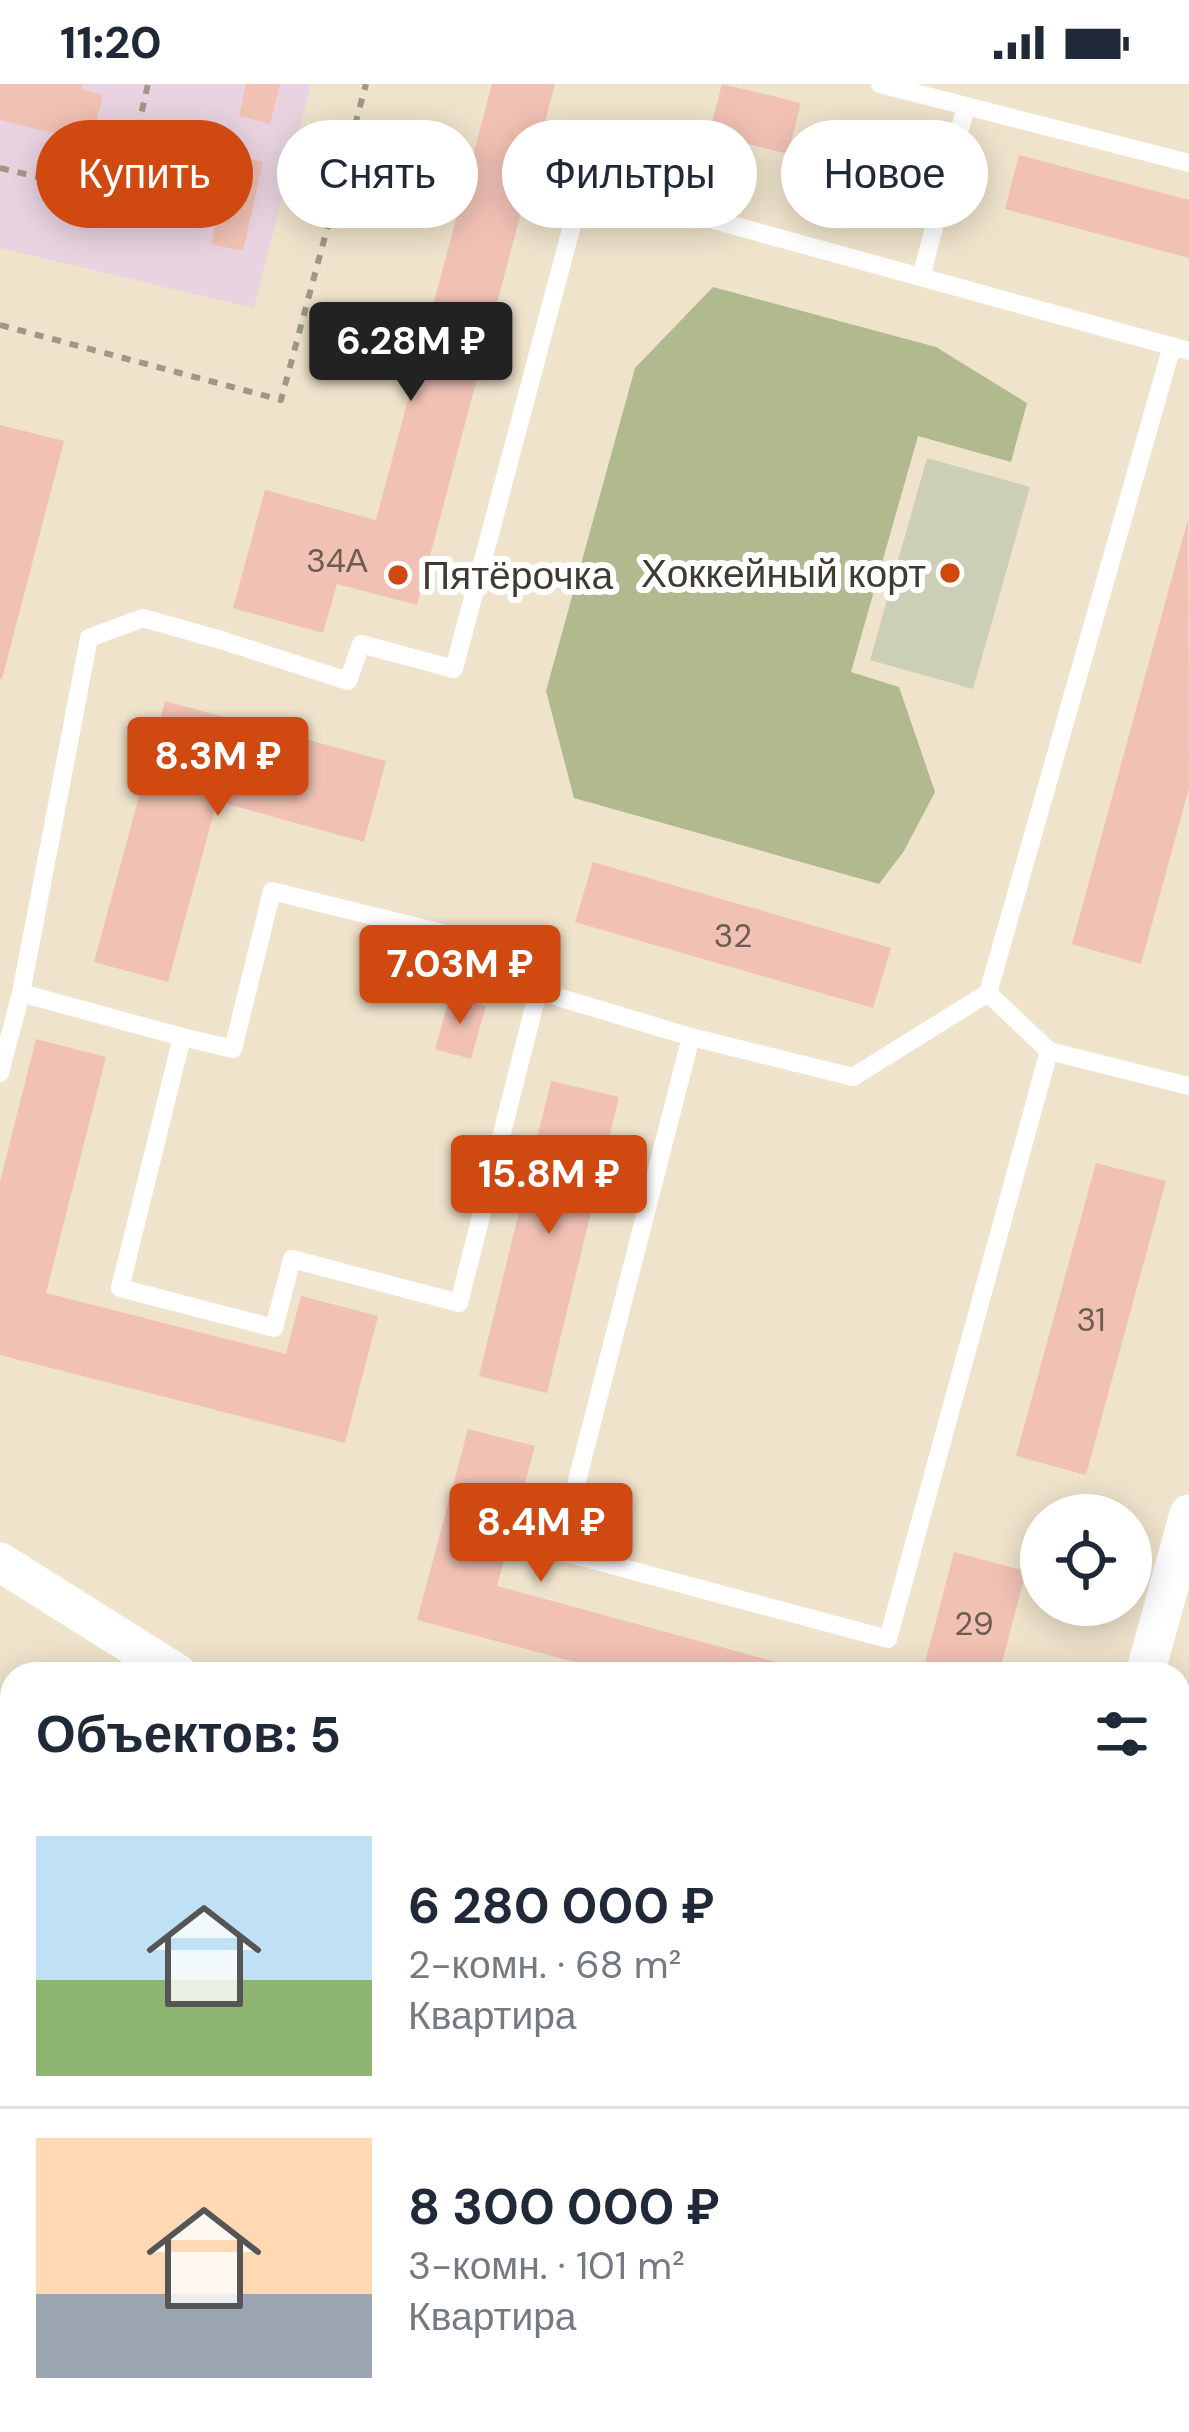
<!DOCTYPE html>
<html lang="ru">
<head>
<meta charset="utf-8">
<style>
	body { margin:0; font-family:"DM Sans",sans-serif; background:#f2f2f3; color:#1f2937; height:100vh; display:flex; flex-direction:column; font-size:45px; white-space:nowrap }
	* { box-sizing:border-box; margin:0 }
	p { font-size:39px; color:#747a83 }
	.icon { flex:none; width:66px; height:66px; fill:none; stroke:currentColor; stroke-width:2; stroke-linecap:round; stroke-linejoin:round }
	.map { position:relative; flex:1; overflow:hidden }
	.details { position:absolute; left:0px; top:1578px; width:1191px; height:771px; display:flex; flex-direction:column; background:#fff; border-radius:36px 36px 0 0; box-shadow:0 6px 30px #0003 }
	.details>* { flex:none }
	.guide { position:absolute; left:36px; top:36px; width:1119px; height:108px; display:flex; gap:24px }
	.fabs { position:absolute; left:1020px; top:1410px; display:grid; gap:24px }
	.fabs a { display:grid; place-items:center; width:132px; height:132px; border-radius:50%; background:#fff; box-shadow:0 6px 30px #0003; font-size:60px }
	.price { position:absolute; translate:-50% -102px; padding:0 27px; border-radius:12px; background:#cf4911; color:#fff; font-size:39px; line-height:78px; filter:drop-shadow(0 3px 6px #0008) }
	.price::after { content:''; position:absolute; left:50%; top:72px; width:36px; height:27px; margin-left:-18px; background:inherit; clip-path:polygon(0 0,100% 0,50% 100%) }
	.price.selected { background:#222; color:#fff }
	ul { padding:0; list-style:none }
	li { display:flex; align-items:center; gap:36px; height:300px; padding:0 36px }
	li+li { border-top:3px solid #e0e1e3 }
	li span { display:grid; place-items:center; flex:none; width:336px; height:240px; border-radius:0px; color:#555 }
	li>.icon { margin-inline-start:auto }
	span .icon { width:144px; height:144px; fill:#fffc; stroke-width:1 }
	li b { font-size:51px }
	h2 { display:flex; justify-content:space-between; align-items:center; height:144px; padding:0 36px; font-size:51px }
	.pill { padding:0 42px; border-radius:54px; background:#fff; box-shadow:0 6px 30px #0003; font-size:42px; line-height:108px }
	.pill.selected { background:#cf4911; color:#fff }
	.status { display:flex; justify-content:space-between; align-items:center; height:84px; padding:0 60px; background:#fff; direction:ltr }
	.status svg { height:33px; fill:currentColor }
	.map>svg:first-child { display:block }
	.education { fill:#e9d3e0 }
	.green { fill:#cacfb5 }
	.forest { fill:#b1b98f }
	.building { fill:#f1c1b4 }
	.lines { fill:none; stroke-linecap:round; stroke-linejoin:round }
	.path { stroke:#a09786; stroke-width:6; stroke-dasharray:9 9; stroke-linecap:butt }
	.lane { stroke:#fff; stroke-width:18 }
	.street { stroke:#fff; stroke-width:39 }
	.poi-dot { fill:#cf4911; stroke:#fff; stroke-width:4.5 }
	.labels { text-anchor:middle; stroke-width:12; stroke-linejoin:round; paint-order:stroke }
	.number-label { font-size:33px; fill:#6c5c52 }
	.poi-label { font-size:39px; fill:#403b32; stroke:#fff; text-anchor:end }
</style>
</head>
<body>
<div class="status"><b>11:20</b><svg viewBox="0 0 49 12"><path d="M0 12V9h3v3zM5 12V6h3v6zM10 12V3h3v9zM15 12V0h3v12zM26 1h20v11H26zM47 4h2v5h-2z"/></svg></div>
<div class="map">
<svg width="1189" height="2348" viewBox="0 0 1189 2348">
	<rect width="100%" height="100%" fill="#efe3cb"/>
	<!-- education -->
	<path class="education" d="M 0,0 L 311,0 L 254,224 L 0,164 Z"/>
	<!-- green -->
	<path class="green" d="M 927,374 L 1030,403 L 973,605 L 870,576 Z"/>
	<!-- forest -->
	<g class="forest">
		<path d="M 713,203 L 936,263 L 1027,319 L 1011,378 L 918,352 L 851,588 L 899,603 L 935,708 L 904,767 L 879,800 L 574,714 L 546,607 L 635,284 Z"/>
		<path d="M 1189,1691 L 1189,2348 L 0,2348 L 0,1722 L 12,1730 L 12,2337 L 1179,2337 L 1179,1727 Z"/>
	</g>
	<!-- building -->
	<g class="building">
		<path d="M 0,0 L 83,0 L 81,5 L 103,11 L 91,58 L 0,36 Z"/>
		<path d="M 246,0 L 280,0 L 270,40 L 239,32 Z"/>
		<path d="M 492,0 L 555,0 L 417,521 L 337,500 L 323,549 L 233,524 L 265,406 L 376,436 Z"/>
		<path d="M 722,0 L 801,19 L 788,70 L 709,50 Z"/>
		<path d="M 232,71 L 263,78 L 243,167 L 211,160 Z"/>
		<path d="M 1019,71 L 1189,116 L 1189,174 L 1005,125 Z"/>
		<path d="M 0,341 L 64,357 L 2,595 L 0,594 Z"/>
		<path d="M 1188,435 L 1189,704 L 1141,880 L 1072,860 Z"/>
		<path d="M 165,617 L 386,677 L 364,758 L 217,717 L 168,898 L 94,878 Z"/>
		<path d="M 593,778 L 891,864 L 873,924 L 575,838 Z"/>
		<path d="M 450,912 L 486,922 L 471,975 L 435,965 Z"/>
		<path d="M 36,955 L 106,973 L 46,1209 L 286,1270 L 301,1212 L 378,1232 L 345,1359 L 0,1271 L 0,1098 Z"/>
		<path d="M 551,997 L 619,1013 L 547,1309 L 479,1292 Z"/>
		<path d="M 1096,1079 L 1166,1097 L 1086,1391 L 1016,1372 Z"/>
		<path d="M 468,1345 L 535,1362 L 497,1502 L 820,1590 L 619,1590 L 417,1536 Z"/>
		<path d="M 954,1468 L 1026,1487 L 999,1590 L 922,1590 Z"/>
	</g>
	<g class="lines">
		<!-- path -->
		<g class="path">
			<path d="M 0,84 L 93,106 L 113,102 L 129,84 L 148,0"/>
			<path d="M 0,241 L 281,316 L 366,0"/>
		</g>
		<!-- lane -->
		<g class="lane">
			<path d="M 880,0 L 1189,79"/>
			<path d="M 921,193 L 966,22"/>
			<path d="M 538,907 L 459,1219 L 292,1175 L 274,1244 L 120,1204 L 182,953 L 233,965 L 272,807 L 454,852 L 538,907 L 691,953 L 853,993 L 988,909 L 1049,967 L 1189,1002"/>
			<path d="M 21,909 L 182,953"/>
			<path d="M 988,909 L 1172,262"/>
			<path d="M 691,953 L 559,1467 L 888,1555 L 1049,967"/>
			<path d="M 0,989 L 21,909 L 89,554 L 143,534 L 224,557 L 348,597 L 361,560 L 454,585 L 583,100 L 1189,267"/>
		</g>
		<!-- street -->
		<g class="street">
			<path d="M 0,1478 L 178,1590"/>
			<path d="M 1145,1590 L 1189,1430"/>
		</g>
	</g>
	<!-- markers -->
	<g class="poi-dot">
		<circle cx="950" cy="489" r="12"/>
		<circle cx="398" cy="491" r="12"/>
	</g>
	<g class="labels">
		<!-- number labels -->
		<g class="number-label">
			<text x="337" y="488">34А</text>
			<text x="733" y="863">32</text>
			<text x="1091" y="1247">31</text>
			<text x="974" y="1551">29</text>
		</g>
		<!-- poi labels -->
		<g class="poi-label">
			<text x="926" y="503">Хоккейный корт</text>
			<text x="422" y="505" text-anchor="start">Пятёрочка</text>
		</g>
	</g>
</svg>
<div class="fabs">
<a><svg class="icon" aria-label="locate" viewBox="0 0 24 24"><circle cx="12" cy="12" r="6"/><path d="M12 2v4M12 18v4M2 12h4M18 12h4"/></svg></a>
</div>
<b class="price selected" style="left:411px;top:320px">6.28M ₽</b>
<b class="price" style="left:218px;top:735px">8.3M ₽</b>
<b class="price" style="left:460px;top:943px">7.03M ₽</b>
<b class="price" style="left:549px;top:1153px">15.8M ₽</b>
<b class="price" style="left:541px;top:1501px">8.4M ₽</b>
<div class="guide">
<a class="pill selected">Купить</a>
<a class="pill">Снять</a>
<a class="pill">Фильтры</a>
<a class="pill">Новое</a>
</div>
<section class="details">
<h2>Объектов: 5<svg class="icon" aria-label="filters" viewBox="0 0 24 24"><path d="M4 7h16M4 17h16"/><circle cx="9" cy="7" r="2"/><circle cx="15" cy="17" r="2"/></svg></h2>
<ul>
<li><span style="background:linear-gradient(#bfe0f5 60%,#8fb573 0)"><svg class="icon" aria-label="home" viewBox="0 0 24 24"><path d="M3 11l9-7 9 7M6 9v11h12V9"/></svg></span><div><b>6 280 000 ₽</b><p>2-комн. · 68 m²</p><p>Квартира</p></div></li>
<li><span style="background:linear-gradient(#ffd9b3 65%,#9aa5b1 0)"><svg class="icon" aria-label="home" viewBox="0 0 24 24"><path d="M3 11l9-7 9 7M6 9v11h12V9"/></svg></span><div><b>8 300 000 ₽</b><p>3-комн. · 101 m²</p><p>Квартира</p></div></li>
</ul>
</section>
</div>
</body>
</html>
